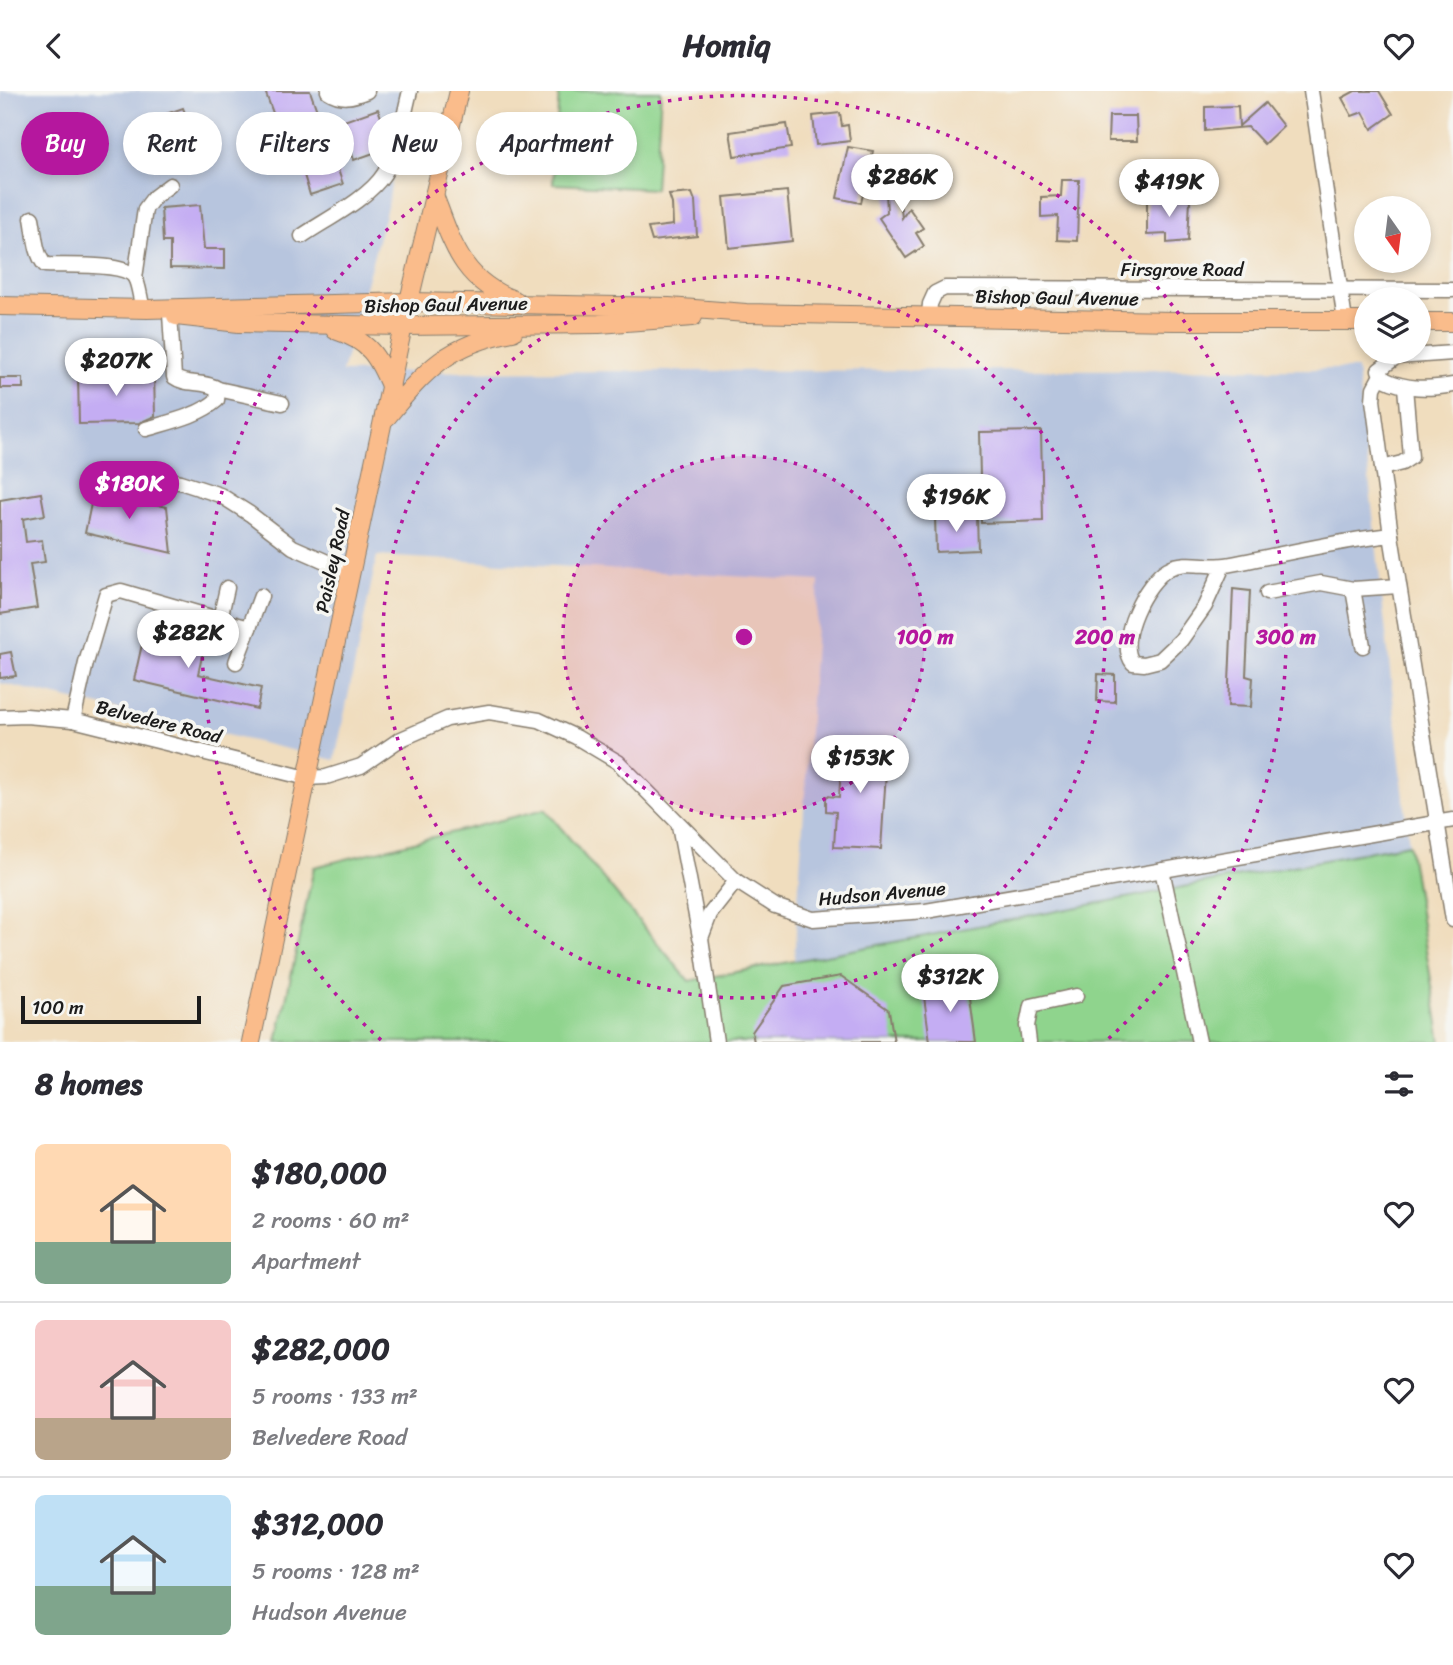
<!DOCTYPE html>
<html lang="en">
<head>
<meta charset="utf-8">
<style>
	body { margin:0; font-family:Sriracha,sans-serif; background:#f7f7f7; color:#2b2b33; height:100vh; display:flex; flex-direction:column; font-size:26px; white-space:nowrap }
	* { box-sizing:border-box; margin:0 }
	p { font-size:23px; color:#7c7c81 }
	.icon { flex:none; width:38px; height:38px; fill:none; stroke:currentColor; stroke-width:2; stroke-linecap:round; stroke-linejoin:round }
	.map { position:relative; height:951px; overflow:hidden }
	.panel { display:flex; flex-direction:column; background:#fff; flex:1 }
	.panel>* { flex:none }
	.top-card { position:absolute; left:21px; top:21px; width:700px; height:63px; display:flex; gap:14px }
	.needle { width:46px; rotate:166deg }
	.tools { position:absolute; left:1354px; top:105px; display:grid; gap:14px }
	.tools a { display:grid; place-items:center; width:77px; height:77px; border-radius:50%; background:#fff; box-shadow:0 4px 10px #0003; font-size:35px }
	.scale { position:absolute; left:21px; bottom:18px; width:180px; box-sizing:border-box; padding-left:7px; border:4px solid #1c1c1c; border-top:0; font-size:19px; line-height:24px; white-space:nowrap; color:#1c1c1c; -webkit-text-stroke:5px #f6f6f2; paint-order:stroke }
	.price { position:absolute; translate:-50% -60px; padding:0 16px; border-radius:24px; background:#fff; color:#222; font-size:23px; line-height:46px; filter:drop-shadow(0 2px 4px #0008) }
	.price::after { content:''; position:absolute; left:50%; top:42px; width:21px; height:16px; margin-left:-10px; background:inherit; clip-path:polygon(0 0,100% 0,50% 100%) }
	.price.on { background:#b5179e; color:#fff }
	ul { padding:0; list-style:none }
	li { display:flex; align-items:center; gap:21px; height:175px; padding:0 35px }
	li+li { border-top:2px solid #e1e1e2 }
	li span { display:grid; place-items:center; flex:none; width:196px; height:140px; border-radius:10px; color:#555 }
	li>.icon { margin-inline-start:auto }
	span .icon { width:84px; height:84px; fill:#fffc; stroke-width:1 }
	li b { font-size:30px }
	h2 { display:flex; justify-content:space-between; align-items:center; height:84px; padding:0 35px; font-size:30px }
	.pill { padding:0 24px; border-radius:32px; background:#fff; box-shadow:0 4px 10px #0003; font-size:24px; line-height:63px }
	.pill.on { background:#b5179e; color:#fff }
	header { display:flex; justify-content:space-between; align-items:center; height:91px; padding:0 35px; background:#fff; font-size:32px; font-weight:800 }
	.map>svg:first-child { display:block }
	.industrial { fill:#b7c5de }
	.green { fill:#8fd48d; stroke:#567854; stroke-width:2 }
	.building { fill:#c4adf3 }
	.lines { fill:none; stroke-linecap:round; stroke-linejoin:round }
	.minor-casing { stroke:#867c6d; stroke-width:17 }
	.major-casing { stroke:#867c6d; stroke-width:20 }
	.minor { stroke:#fff; stroke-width:14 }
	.major { stroke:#fabc8b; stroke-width:18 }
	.ring { fill:none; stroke:#b5179e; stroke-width:3.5; stroke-dasharray:3.5 7 }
	.labels { text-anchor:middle; stroke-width:7; stroke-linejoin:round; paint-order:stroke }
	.street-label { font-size:19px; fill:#1c1c1c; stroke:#f6f6f2 }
	.centre { fill:#b5179e; stroke:#f6f6f2; stroke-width:3.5 }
	.ring-label { font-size:21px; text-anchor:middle; font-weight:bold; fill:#b5179e; stroke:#f6f6f2; stroke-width:7; stroke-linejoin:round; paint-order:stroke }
</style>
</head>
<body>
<header><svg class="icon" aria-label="back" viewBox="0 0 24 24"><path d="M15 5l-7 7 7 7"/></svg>Homiq<svg class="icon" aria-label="heart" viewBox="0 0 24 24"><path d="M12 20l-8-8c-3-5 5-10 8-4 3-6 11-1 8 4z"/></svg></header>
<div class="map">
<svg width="1453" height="951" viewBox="0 0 1453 951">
	<rect width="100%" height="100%" fill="#f6f6f2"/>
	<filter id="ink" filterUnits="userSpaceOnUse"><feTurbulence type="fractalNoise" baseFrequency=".0143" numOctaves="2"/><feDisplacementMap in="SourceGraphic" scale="14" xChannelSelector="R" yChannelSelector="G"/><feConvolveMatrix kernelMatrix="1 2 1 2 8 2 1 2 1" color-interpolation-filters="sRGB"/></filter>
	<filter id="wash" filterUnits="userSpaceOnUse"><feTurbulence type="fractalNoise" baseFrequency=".00686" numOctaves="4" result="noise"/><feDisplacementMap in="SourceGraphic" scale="28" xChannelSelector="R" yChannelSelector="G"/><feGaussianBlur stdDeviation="1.57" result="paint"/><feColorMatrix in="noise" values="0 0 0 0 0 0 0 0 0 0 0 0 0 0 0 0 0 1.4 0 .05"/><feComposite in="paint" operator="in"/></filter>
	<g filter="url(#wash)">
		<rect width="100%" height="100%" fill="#f0ddbe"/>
		<!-- industrial -->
		<path class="industrial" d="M 0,0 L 410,0 L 387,116 L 342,281 L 1357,278 L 1409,753 L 794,870 L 819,490 L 377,465 L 335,669 L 0,592 Z"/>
		<!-- green -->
		<g class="green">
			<path d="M 559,0 L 661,0 L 655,98 L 553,93 Z"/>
			<path d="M 545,718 L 689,890 L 1409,753 L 1441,951 L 277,951 L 314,776 Z"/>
		</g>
		<g id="blocks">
			<!-- building -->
			<g class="building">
				<path d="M 265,0 L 310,0 L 343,93 L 310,104 L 304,84 L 310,79 L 301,50 L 273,60 L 262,29 L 274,25 Z"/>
				<path d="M 1355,0 L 1379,0 L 1393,23 L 1372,38 L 1363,21 L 1352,25 L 1342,7 Z"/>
				<path d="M 1265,12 L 1283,35 L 1264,53 L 1248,36 L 1205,40 L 1205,16 L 1238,15 L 1239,35 Z"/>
				<path d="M 183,17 L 187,27 L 164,36 L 160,25 Z"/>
				<path d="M 378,18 L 389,48 L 385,58 L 354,69 L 341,31 Z"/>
				<path d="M 840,22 L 842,35 L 848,34 L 850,50 L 816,54 L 813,25 Z"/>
				<path d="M 1109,25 L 1136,25 L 1137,50 L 1108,50 Z"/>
				<path d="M 787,33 L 791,57 L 734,65 L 730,41 Z"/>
				<path d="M 848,56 L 873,60 L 861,112 L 837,107 Z"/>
				<path d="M 894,66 L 898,83 L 904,85 L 904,79 L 919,79 L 920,92 L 898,92 L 902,127 L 909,117 L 923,137 L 916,142 L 924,155 L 906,167 L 879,127 L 887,121 L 886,101 Z"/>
				<path d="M 1062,89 L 1079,89 L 1077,150 L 1057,149 L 1058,125 L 1041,126 L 1041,106 L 1061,105 Z"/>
				<path d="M 787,100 L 792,150 L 729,157 L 724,106 Z"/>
				<path d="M 692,102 L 695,110 L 697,145 L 652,150 L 648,137 L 673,134 L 672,113 L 669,104 Z"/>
				<path d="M 1167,108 L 1190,108 L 1188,150 L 1167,152 L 1167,143 L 1147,144 L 1147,110 Z"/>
				<path d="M 200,114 L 204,158 L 225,158 L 225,178 L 170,177 L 170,151 L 163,151 L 161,117 Z"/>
				<path d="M 154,282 L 155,325 L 139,332 L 79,333 L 78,284 Z"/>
				<rect x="0" y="287" width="23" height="10"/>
				<path d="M 1041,340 L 1043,430 L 981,432 L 979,341 Z"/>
				<path d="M 94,398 L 167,416 L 172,462 L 85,442 Z"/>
				<path d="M 41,402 L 45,424 L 23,428 L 26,451 L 42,449 L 45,471 L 30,473 L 37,517 L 0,523 L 0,409 Z"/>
				<path d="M 977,425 L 978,459 L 936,461 L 935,426 Z"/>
				<path d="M 1233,498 L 1250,500 L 1246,585 L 1253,587 L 1251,616 L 1228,615 Z"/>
				<path d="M 186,539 L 207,544 L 198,583 L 261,597 L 257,618 L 134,589 L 145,540 L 184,549 Z"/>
				<path d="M 11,561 L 16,585 L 0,587 L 0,563 Z"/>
				<path d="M 1098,583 L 1115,584 L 1115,611 L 1097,610 Z"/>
				<path d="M 843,648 L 888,651 L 881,758 L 834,756 L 836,721 L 826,720 L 826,705 L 839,706 Z"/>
				<path d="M 841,885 L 889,919 L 894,951 L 754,951 L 752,941 L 784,895 Z"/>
				<path d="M 968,892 L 976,951 L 930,951 L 923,898 Z"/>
			</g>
		</g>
	</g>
	<g filter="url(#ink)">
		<use href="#blocks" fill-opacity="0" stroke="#867c6d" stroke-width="2"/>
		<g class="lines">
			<!-- minor casing -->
			<g class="minor-casing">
				<g id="minor">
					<path d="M 328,0 C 342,9 352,6 367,0"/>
					<path d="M 1311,0 L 1345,230"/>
					<path d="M 32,127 C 35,142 35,163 45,174 C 64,175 122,171 134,185 C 139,192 140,208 143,218"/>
					<path d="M 302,145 C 327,128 368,108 384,83 C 399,59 403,27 410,0"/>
					<path d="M 135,187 L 145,118 L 154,106 L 170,94"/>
					<path d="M 170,223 L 174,286 C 186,295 204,289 218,298 L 282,312"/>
					<path d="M 929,224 L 930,213 L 935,202 L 945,197 L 1453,199"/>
					<path d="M 1453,262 L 1396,266 L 1379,279 L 1384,288 C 1406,299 1429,298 1453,294"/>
					<path d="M 1381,284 L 1374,297 L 1373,309 L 1391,444"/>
					<path d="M 146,338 C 169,331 199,325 217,309 L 218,298"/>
					<path d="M 1382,377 L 1402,372 L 1411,366 L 1405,296"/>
					<path d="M 121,382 L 180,391 L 220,404 L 250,423 L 293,456 L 350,481"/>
					<path d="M 1223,475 L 1205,515 L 1181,549 L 1160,569 L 1144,573 L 1133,572 C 1115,550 1146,490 1168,478 C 1185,468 1208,477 1226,474 C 1281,464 1335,450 1391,444 L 1453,829"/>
					<path d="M 1353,498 L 1363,555"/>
					<path d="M 1267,502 L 1321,492 L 1353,498 L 1399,495"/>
					<path d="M 220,528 L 227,497"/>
					<path d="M 236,571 L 249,537"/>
					<path d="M 0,626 L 26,625 L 73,629 L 307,687 L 326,686 L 361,675 L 399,649 L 447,628 L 489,621 L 539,629 L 576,646 L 618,671 L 736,790 L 775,815 L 813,828 L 926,820 L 1453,729"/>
					<path d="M 73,629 L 86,572 L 106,504 L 121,500 L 249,537 L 261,505"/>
					<path d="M 679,735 L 700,846"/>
					<path d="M 1162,779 L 1199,951"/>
					<path d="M 716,951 L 701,847 L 710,823 L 736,790"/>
					<path d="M 1029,951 L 1027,935 L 1031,915 L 1076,905"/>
				</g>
			</g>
			<!-- major casing -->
			<g class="major-casing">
				<g id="major">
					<path d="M 434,104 C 453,154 462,190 516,210"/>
					<path d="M 0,215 L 147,218 L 409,211 L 669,216 L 746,222 L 1174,230 L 1367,230"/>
					<path d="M 176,225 L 239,232 L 403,235 L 599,233 L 693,226"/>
					<path d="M 1419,231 L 1453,231"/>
					<path d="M 335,239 C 369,250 378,265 391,297"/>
					<path d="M 387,326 C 426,278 449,253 513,241"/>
					<path d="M 251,951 L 403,235 L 459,0"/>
				</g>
			</g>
			<!-- minor -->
			<use href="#minor" class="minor"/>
			<!-- major -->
			<use href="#major" class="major"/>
		</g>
	</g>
	<!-- distance rings -->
	<circle cx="744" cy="546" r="181" fill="#b5179e" fill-opacity=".12"/>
	<g class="ring">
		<circle cx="744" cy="546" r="181"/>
		<circle cx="744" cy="546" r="361"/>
		<path d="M381 949A542 542 0 1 1 1107 949"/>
	</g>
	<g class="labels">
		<!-- street labels -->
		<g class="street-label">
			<text x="1182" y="185">Firsgrove Road</text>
			<text transform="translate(1057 206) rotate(1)" y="7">Bishop Gaul Avenue</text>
			<text transform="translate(446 213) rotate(-1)" y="7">Bishop Gaul Avenue</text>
			<text transform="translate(332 470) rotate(-78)" y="7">Paisley Road</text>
			<text transform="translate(159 630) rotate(14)" y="7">Belvedere Road</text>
			<text transform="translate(882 802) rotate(-5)" y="7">Hudson Avenue</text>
		</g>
	</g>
	<circle cx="744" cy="546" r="10" class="centre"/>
	<g class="ring-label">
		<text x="925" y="553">100 m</text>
		<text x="1105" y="553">200 m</text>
		<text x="1286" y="553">300 m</text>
	</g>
</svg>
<div class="tools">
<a><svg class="needle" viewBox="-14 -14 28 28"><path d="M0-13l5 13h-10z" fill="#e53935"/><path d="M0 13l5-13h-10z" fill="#7c7c81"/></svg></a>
<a><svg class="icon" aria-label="layers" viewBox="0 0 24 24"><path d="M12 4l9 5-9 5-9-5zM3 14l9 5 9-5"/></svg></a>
</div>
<div class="scale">100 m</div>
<b class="price" style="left:902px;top:123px">$286K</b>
<b class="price" style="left:1169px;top:128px">$419K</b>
<b class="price" style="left:116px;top:307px">$207K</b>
<b class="price on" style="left:129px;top:430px">$180K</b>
<b class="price" style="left:956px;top:443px">$196K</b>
<b class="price" style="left:188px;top:579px">$282K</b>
<b class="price" style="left:860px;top:704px">$153K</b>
<b class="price" style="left:950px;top:923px">$312K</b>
<div class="top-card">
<a class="pill on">Buy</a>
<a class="pill">Rent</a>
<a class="pill">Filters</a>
<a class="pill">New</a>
<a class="pill">Apartment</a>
</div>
</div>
<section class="panel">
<h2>8 homes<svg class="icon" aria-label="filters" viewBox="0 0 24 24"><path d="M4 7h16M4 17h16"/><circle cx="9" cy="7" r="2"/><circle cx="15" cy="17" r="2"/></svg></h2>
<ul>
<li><span style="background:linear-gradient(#ffd9b3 70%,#7fa58c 0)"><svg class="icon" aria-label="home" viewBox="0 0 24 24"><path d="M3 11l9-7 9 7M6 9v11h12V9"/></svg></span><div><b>$180,000</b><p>2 rooms · 60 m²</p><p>Apartment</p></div><svg class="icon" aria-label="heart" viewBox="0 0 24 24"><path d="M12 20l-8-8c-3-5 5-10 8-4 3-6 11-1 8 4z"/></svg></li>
<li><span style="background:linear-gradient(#f6c9c9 70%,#b9a48a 0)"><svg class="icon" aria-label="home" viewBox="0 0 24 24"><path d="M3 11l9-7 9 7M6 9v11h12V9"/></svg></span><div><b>$282,000</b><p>5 rooms · 133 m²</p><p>Belvedere Road</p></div><svg class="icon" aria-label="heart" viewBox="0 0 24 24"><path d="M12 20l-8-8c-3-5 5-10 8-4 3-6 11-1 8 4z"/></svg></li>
<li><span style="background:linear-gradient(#bfe0f5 65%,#7fa58c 0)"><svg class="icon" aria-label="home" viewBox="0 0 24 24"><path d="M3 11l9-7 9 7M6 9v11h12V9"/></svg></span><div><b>$312,000</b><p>5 rooms · 128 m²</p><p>Hudson Avenue</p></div><svg class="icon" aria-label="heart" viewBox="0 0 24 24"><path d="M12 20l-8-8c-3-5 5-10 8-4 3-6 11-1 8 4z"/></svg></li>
</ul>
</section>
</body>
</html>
